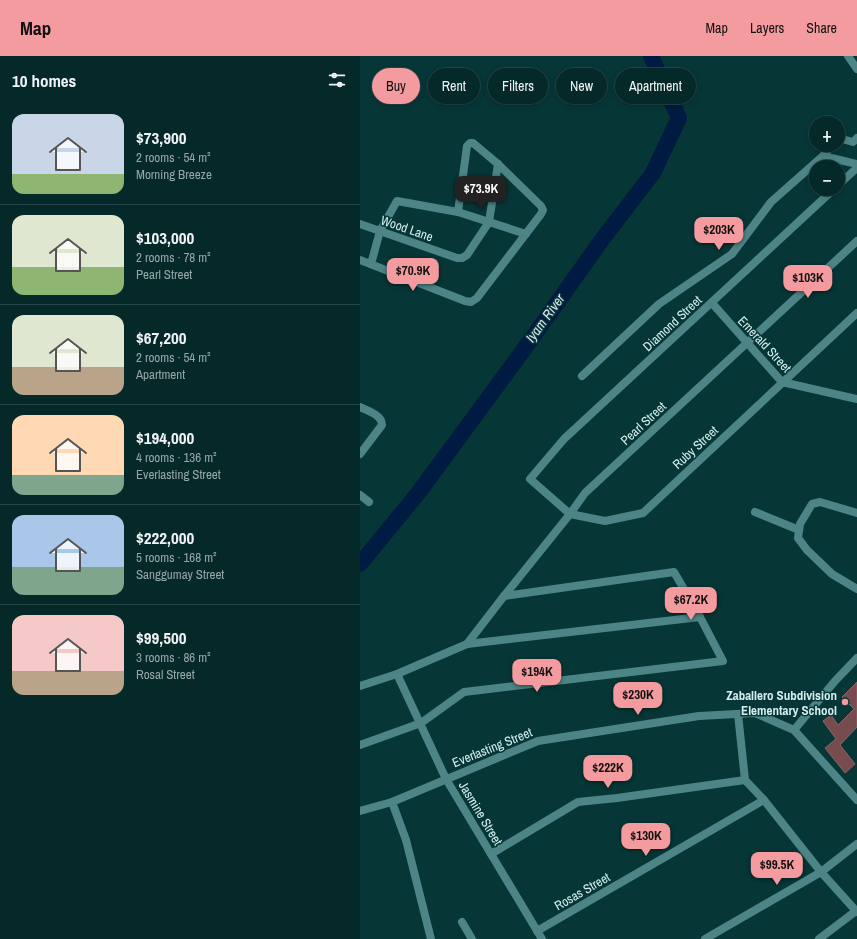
<!DOCTYPE html>
<html lang="en">
<head>
<meta charset="utf-8">
<style>
	body { margin:0; font-family:"Archivo Narrow",sans-serif; background:#133434; color:#f1f3f6; height:100vh; display:flex; flex-direction:column; font-size:15px; white-space:nowrap }
	* { box-sizing:border-box; margin:0 }
	p { font-size:13px; color:#97a6a8 }
	.icon { flex:none; width:22px; height:22px; fill:none; stroke:currentColor; stroke-width:2; stroke-linecap:round; stroke-linejoin:round }
	.map { position:relative; flex:1; overflow:hidden }
	.side { display:flex; flex-direction:column; background:#052828; width:360px }
	.side>* { flex:none }
	.top-card { position:absolute; left:12px; top:12px; width:380px; height:36px; display:flex; gap:8px }
	.controls { position:absolute; left:449px; top:60px; display:grid; gap:8px }
	.controls a { display:grid; place-items:center; width:36px; height:36px; border-radius:50%; background:#052828; box-shadow:0 2px 6px #0003,0 0 0 1px #264445; font-size:20px }
	.price { position:absolute; translate:-50% -34px; padding:0 9px; border-radius:8px; background:#f49b9f; color:#111; font-size:13px; line-height:26px; filter:drop-shadow(0 1px 2px #0008) }
	.price::after { content:''; position:absolute; left:50%; top:24px; width:12px; height:9px; margin-left:-6px; background:inherit; clip-path:polygon(0 0,100% 0,50% 100%) }
	.price.active { background:#222; color:#fff }
	ul { padding:0; list-style:none }
	li { display:flex; align-items:center; gap:12px; height:100px; padding:0 12px }
	li+li { border-top:1px solid #264445 }
	li span { display:grid; place-items:center; flex:none; width:112px; height:80px; border-radius:12px; color:#555 }
	li>.icon { margin-inline-start:auto }
	span .icon { width:48px; height:48px; fill:#fffc; stroke-width:1 }
	li b { font-size:17px }
	h2 { display:flex; justify-content:space-between; align-items:center; height:48px; padding:0 12px; font-size:17px }
	.pill { padding:0 14px; border-radius:18px; background:#052828; box-shadow:0 2px 6px #0003,0 0 0 1px #264445; font-size:14px; line-height:36px }
	.pill.active { background:#f49b9f; color:#111 }
	header { display:flex; align-items:center; gap:24px; box-sizing:border-box; height:56px; padding:0 20px; background:#f49b9f; color:#111 }
	header strong { font-size:19px }
	nav { display:flex; gap:22px; margin-inline-start:auto; font-size:14px }
	main { display:flex; flex:1; min-height:0 }
	.map>svg:first-child { display:block }
	.lines { fill:none; stroke-linecap:round; stroke-linejoin:round }
	.river { stroke:#001b42; stroke-width:16 }
	.building { fill:#774c4e; stroke:#906264 }
	.minor { stroke:#4d8586; stroke-width:8 }
	.poi-dot { fill:#f49b9f; stroke:#073636; stroke-width:1.5 }
	.labels { text-anchor:middle; stroke-width:3; stroke-linejoin:round; paint-order:stroke }
	.street-label { font-size:13px; fill:#d2eeee; stroke:#073636 }
	.poi-label { font-size:13px; font-weight:bold; fill:#d2eeee; stroke:#073636; text-anchor:end }
	.water-label { font-size:14px; font-style:italic; fill:#d9e4f2; stroke:#073636 }
</style>
</head>
<body>
<header>
<strong>Map</strong>
<nav><a>Map</a><a>Layers</a><a>Share</a></nav>
</header>
<main>
<section class="side">
<h2>10 homes<svg class="icon" aria-label="filters" viewBox="0 0 24 24"><path d="M4 7h16M4 17h16"/><circle cx="9" cy="7" r="2"/><circle cx="15" cy="17" r="2"/></svg></h2>
<ul>
<li><span style="background:linear-gradient(#c9d6e8 75%,#8fb573 0)"><svg class="icon" aria-label="home" viewBox="0 0 24 24"><path d="M3 11l9-7 9 7M6 9v11h12V9"/></svg></span><div><b>$73,900</b><p>2 rooms · 54 m²</p><p>Morning Breeze</p></div></li>
<li><span style="background:linear-gradient(#dfe7d0 65%,#8fb573 0)"><svg class="icon" aria-label="home" viewBox="0 0 24 24"><path d="M3 11l9-7 9 7M6 9v11h12V9"/></svg></span><div><b>$103,000</b><p>2 rooms · 78 m²</p><p>Pearl Street</p></div></li>
<li><span style="background:linear-gradient(#dfe7d0 65%,#b9a48a 0)"><svg class="icon" aria-label="home" viewBox="0 0 24 24"><path d="M3 11l9-7 9 7M6 9v11h12V9"/></svg></span><div><b>$67,200</b><p>2 rooms · 54 m²</p><p>Apartment</p></div></li>
<li><span style="background:linear-gradient(#ffd9b3 75%,#7fa58c 0)"><svg class="icon" aria-label="home" viewBox="0 0 24 24"><path d="M3 11l9-7 9 7M6 9v11h12V9"/></svg></span><div><b>$194,000</b><p>4 rooms · 136 m²</p><p>Everlasting Street</p></div></li>
<li><span style="background:linear-gradient(#a9c7e8 65%,#7fa58c 0)"><svg class="icon" aria-label="home" viewBox="0 0 24 24"><path d="M3 11l9-7 9 7M6 9v11h12V9"/></svg></span><div><b>$222,000</b><p>5 rooms · 168 m²</p><p>Sanggumay Street</p></div></li>
<li><span style="background:linear-gradient(#f6c9c9 70%,#b9a48a 0)"><svg class="icon" aria-label="home" viewBox="0 0 24 24"><path d="M3 11l9-7 9 7M6 9v11h12V9"/></svg></span><div><b>$99,500</b><p>3 rooms · 86 m²</p><p>Rosal Street</p></div></li>
</ul>
</section>
<div class="map">
<svg width="497" height="883" viewBox="0 0 497 883">
	<rect width="100%" height="100%" fill="#073636"/>
	<g class="lines">
		<!-- river -->
		<path class="river" d="M 0,508 L 59,436 L 170,285 L 241,185 L 293,117 L 319,62 L 291,0"/>
	</g>
	<!-- building -->
	<path class="building" d="M 497,626 L 497,671 L 480,689 L 495,708 L 485,717 L 465,692 L 476,683 L 463,665 L 471,659 L 478,669 L 494,653 L 482,641 Z"/>
	<g class="lines">
		<!-- minor -->
		<g class="minor">
			<path d="M 488,0 L 497,13"/>
			<path d="M 478,82 L 493,86 L 497,82"/>
			<path d="M 463,100 L 472,89"/>
			<path d="M 478,129 L 497,112"/>
			<path d="M 474,133 L 204,383 L 170,423 L 210,458 L 245,465 L 283,457 L 497,257"/>
			<path d="M 0,168 L 97,202 L 102,202 L 107,199 L 129,166 L 138,108"/>
			<path d="M 0,204 L 105,245 L 111,246 L 117,242 L 181,158 L 183,154 L 181,150 L 138,108 L 113,87 L 110,87 L 107,90 L 98,156"/>
			<path d="M 11,208 L 20,175 L 37,145 L 98,156 L 166,178"/>
			<path d="M 352,247 L 422,326 L 497,343"/>
			<path d="M 222,320 L 299,248 L 372,198 L 411,146 L 463,100 L 497,108"/>
			<path d="M 0,351 C 8,355 22,359 22,369 L 0,398"/>
			<path d="M 0,439 L 9,446"/>
			<path d="M 395,456 L 439,474"/>
			<path d="M 497,457 L 460,446 L 452,448 L 440,468 L 438,482 L 447,494 L 472,518 L 497,533"/>
			<path d="M 107,588 L 144,540 L 210,458 L 225,437 L 497,185"/>
			<path d="M 37,618 L 86,723 L 182,883"/>
			<path d="M 0,630 L 37,618 L 107,588 L 340,561"/>
			<path d="M 378,658 L 385,724 L 404,744 L 461,816 L 497,856"/>
			<path d="M 434,674 L 475,625 L 497,602"/>
			<path d="M 0,689 L 61,667 L 104,636 L 363,605 L 340,561 L 314,516 L 144,540"/>
			<path d="M 32,746 L 46,784 L 71,883"/>
			<path d="M 0,755 L 32,746 L 178,685 L 339,660 L 395,657 L 434,674 L 497,744"/>
			<path d="M 131,798 L 218,746 L 257,742 L 385,724"/>
			<path d="M 102,866 L 112,883"/>
			<path d="M 177,875 L 404,744"/>
			<path d="M 345,883 L 461,816 L 497,788"/>
			<path d="M 459,883 L 496,855"/>
		</g>
	</g>
	<!-- markers -->
	<circle class="poi-dot" cx="485" cy="646" r="4"/>
	<g class="labels">
		<!-- street labels -->
		<g class="street-label">
			<text transform="translate(47 172) rotate(19)" y="5">Wood Lane</text>
			<text transform="translate(312 267) rotate(-43)" y="5">Diamond Street</text>
			<text transform="translate(405 288) rotate(47)" y="5">Emerald Street</text>
			<text transform="translate(283 367) rotate(-43)" y="5">Pearl Street</text>
			<text transform="translate(335 391) rotate(-43)" y="5">Ruby Street</text>
			<text transform="translate(132 691) rotate(-22)" y="5">Everlasting Street</text>
			<text transform="translate(121 757) rotate(59)" y="5">Jasmine Street</text>
			<text transform="translate(222 835) rotate(-30)" y="5">Rosas Street</text>
		</g>
		<!-- poi labels -->
		<g class="poi-label">
			<text x="477" y="644">Zaballero Subdivision<tspan x="477" dy="15">Elementary School</tspan></text>
		</g>
		<!-- water labels -->
		<g class="water-label">
			<text transform="translate(185 262) rotate(-54)" y="5">Iyam River</text>
		</g>
	</g>
</svg>
<div class="controls">
<a>+</a>
<a>−</a>
</div>
<b class="price active" style="left:121px;top:154px">$73.9K</b>
<b class="price" style="left:359px;top:195px">$203K</b>
<b class="price" style="left:53px;top:236px">$70.9K</b>
<b class="price" style="left:448px;top:243px">$103K</b>
<b class="price" style="left:331px;top:565px">$67.2K</b>
<b class="price" style="left:177px;top:637px">$194K</b>
<b class="price" style="left:278px;top:660px">$230K</b>
<b class="price" style="left:248px;top:733px">$222K</b>
<b class="price" style="left:286px;top:801px">$130K</b>
<b class="price" style="left:417px;top:830px">$99.5K</b>
<div class="top-card">
<a class="pill active">Buy</a>
<a class="pill">Rent</a>
<a class="pill">Filters</a>
<a class="pill">New</a>
<a class="pill">Apartment</a>
</div>
</div>
</main>
</body>
</html>
